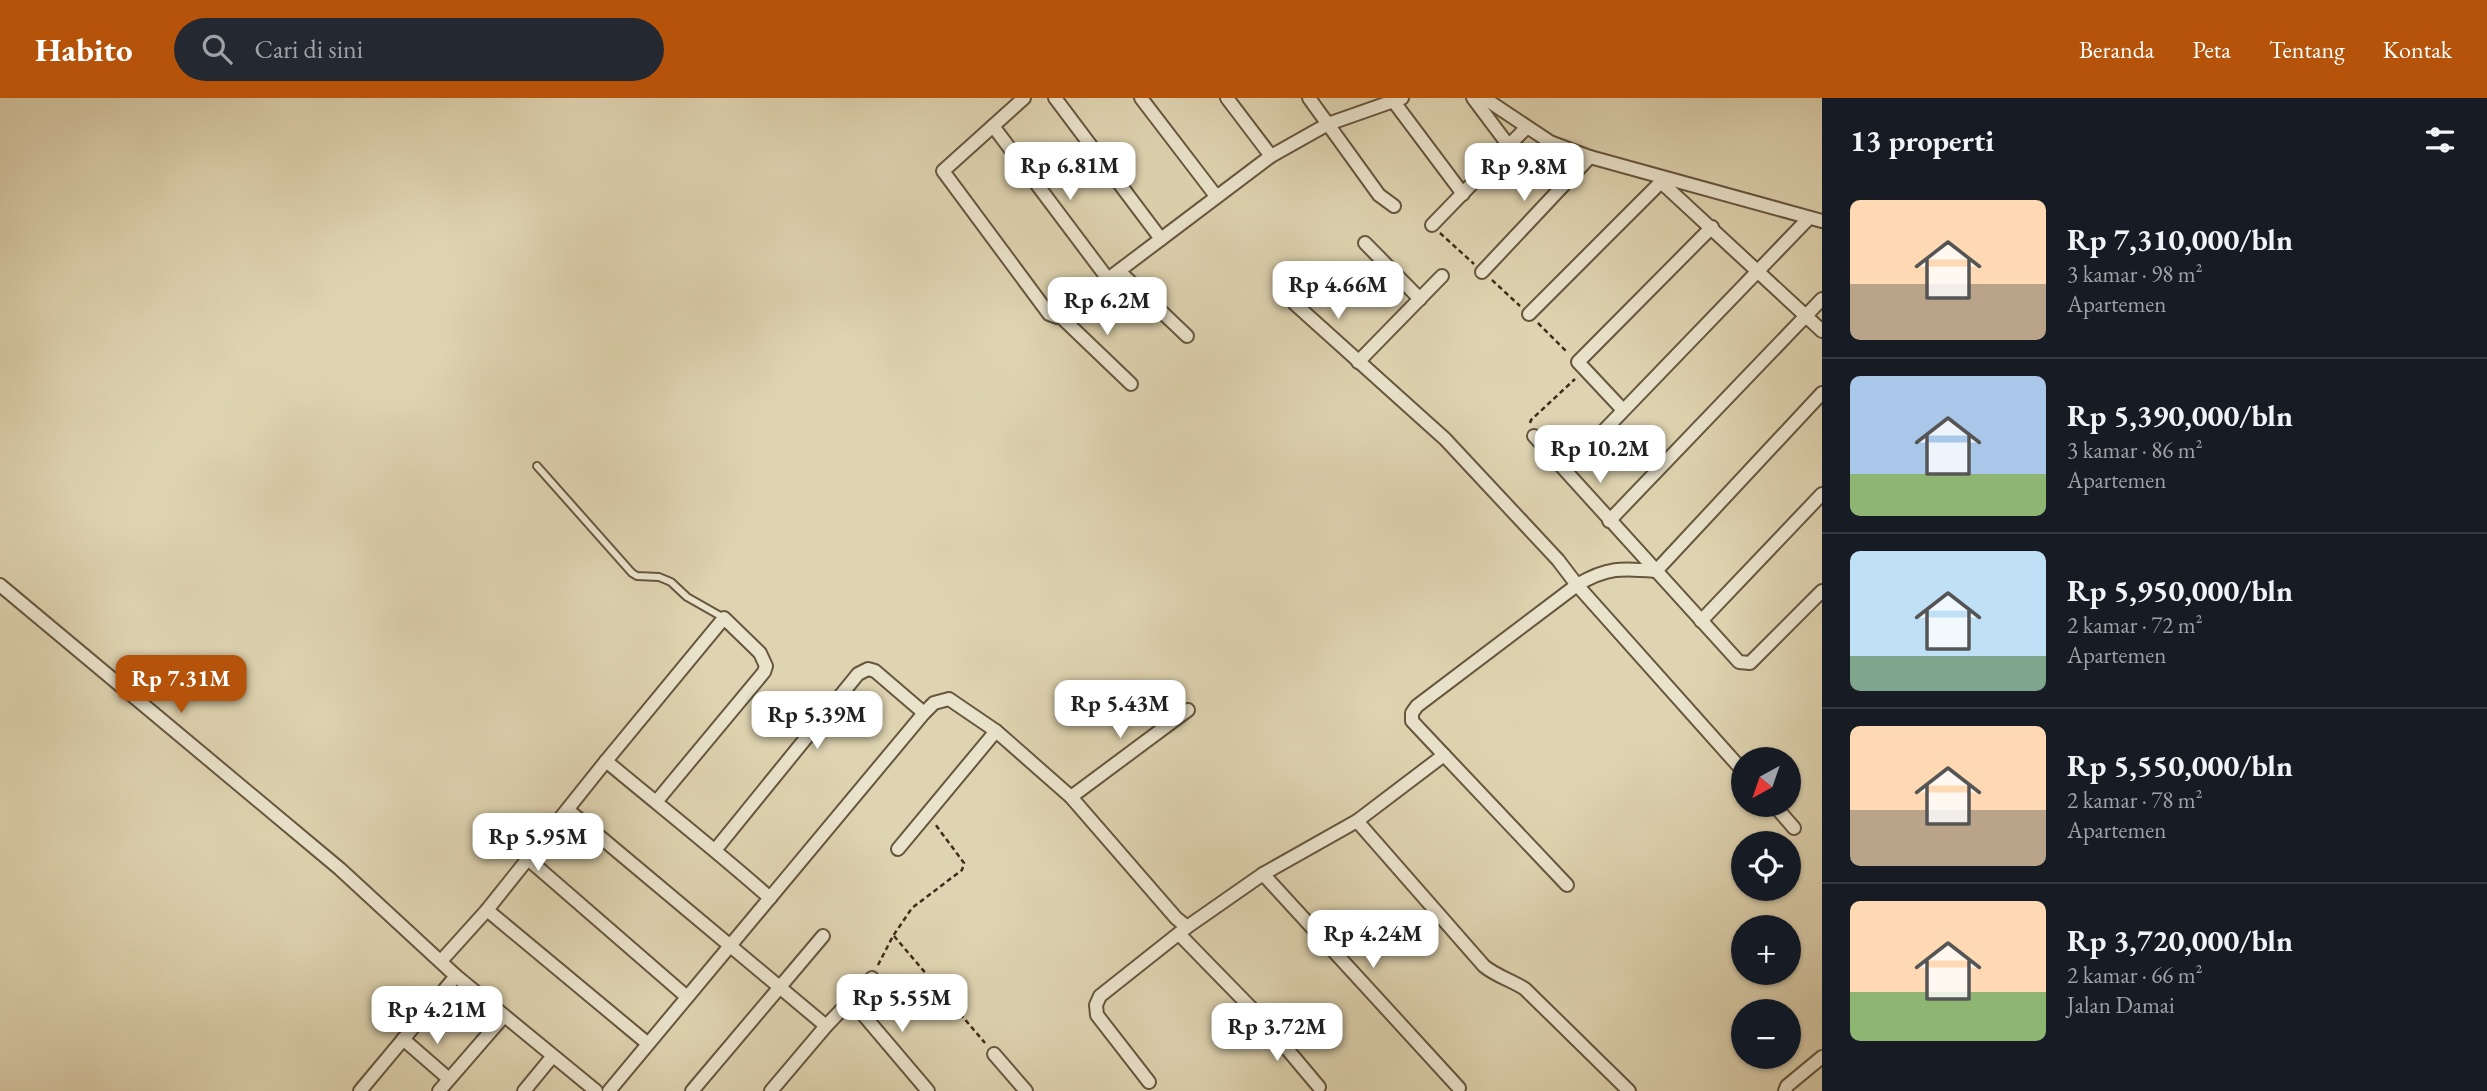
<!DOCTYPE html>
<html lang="id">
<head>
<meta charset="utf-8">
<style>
	body { margin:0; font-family:"EB Garamond",serif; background:#242831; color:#f1f3f6; height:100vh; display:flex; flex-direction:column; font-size:26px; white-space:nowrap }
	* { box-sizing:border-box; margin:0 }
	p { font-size:23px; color:#9ea1a6 }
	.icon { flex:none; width:38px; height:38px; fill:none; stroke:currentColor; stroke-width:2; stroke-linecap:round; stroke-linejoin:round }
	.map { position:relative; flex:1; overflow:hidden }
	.side { display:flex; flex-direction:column; background:#171b24; width:665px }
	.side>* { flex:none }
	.needle { width:46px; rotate:220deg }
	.controls { position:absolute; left:1731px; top:649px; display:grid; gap:14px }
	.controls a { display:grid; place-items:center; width:70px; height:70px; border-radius:50%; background:#171b24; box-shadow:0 2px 5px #0004; font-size:35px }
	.price { position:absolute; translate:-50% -60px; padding:0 16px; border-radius:14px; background:#fff; color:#222; font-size:23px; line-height:46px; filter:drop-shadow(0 2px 4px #0008) }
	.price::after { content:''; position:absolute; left:50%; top:42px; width:21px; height:16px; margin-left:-10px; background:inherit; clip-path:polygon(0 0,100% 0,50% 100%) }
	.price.selected { background:#b45309; color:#fff }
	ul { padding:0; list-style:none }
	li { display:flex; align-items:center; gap:21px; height:175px; padding:0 28px }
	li+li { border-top:2px solid #363941 }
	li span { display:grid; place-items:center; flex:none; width:196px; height:140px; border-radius:10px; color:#555 }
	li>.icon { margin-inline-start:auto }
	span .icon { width:84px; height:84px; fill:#fffc; stroke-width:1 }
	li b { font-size:30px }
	h2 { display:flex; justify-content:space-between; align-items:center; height:84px; padding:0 28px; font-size:30px }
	header { display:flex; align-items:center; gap:42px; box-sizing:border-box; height:98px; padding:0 35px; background:#b45309; color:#fff }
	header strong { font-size:33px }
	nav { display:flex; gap:38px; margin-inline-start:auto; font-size:24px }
	.search { width:490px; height:63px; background:#242831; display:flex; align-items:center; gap:18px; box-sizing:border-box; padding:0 24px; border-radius:38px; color:#9ea1a6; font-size:26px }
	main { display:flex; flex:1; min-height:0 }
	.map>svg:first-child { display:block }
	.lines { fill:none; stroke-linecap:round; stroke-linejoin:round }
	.lane-casing { stroke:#67563e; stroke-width:10 }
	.street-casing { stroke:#67563e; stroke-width:16 }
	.path { stroke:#3f2c18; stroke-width:2.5; stroke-dasharray:5 3.5; stroke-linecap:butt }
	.lane { stroke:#eae3cc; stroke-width:6 }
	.street { stroke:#eae3cc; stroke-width:12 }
</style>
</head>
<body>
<header>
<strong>Habito</strong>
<div class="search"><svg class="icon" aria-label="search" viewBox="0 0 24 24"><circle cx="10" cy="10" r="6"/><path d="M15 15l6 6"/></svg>Cari di sini</div>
<nav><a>Beranda</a><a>Peta</a><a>Tentang</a><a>Kontak</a></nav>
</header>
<main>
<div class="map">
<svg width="1822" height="993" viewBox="0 0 1822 993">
	<rect width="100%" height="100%" fill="#dfd4b1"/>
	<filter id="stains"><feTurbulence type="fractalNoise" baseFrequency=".00286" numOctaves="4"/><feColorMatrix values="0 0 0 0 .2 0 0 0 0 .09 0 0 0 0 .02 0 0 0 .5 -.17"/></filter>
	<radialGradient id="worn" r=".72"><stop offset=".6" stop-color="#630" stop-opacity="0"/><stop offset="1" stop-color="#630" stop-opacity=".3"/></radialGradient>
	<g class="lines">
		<!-- lane casing -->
		<g class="lane-casing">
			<path id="lane" d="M 537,368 L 632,475 L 637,478 L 659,479 L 671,484 L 687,499 L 724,520"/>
		</g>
		<!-- street casing -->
		<g class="street-casing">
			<g id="street">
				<path d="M 1024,0 L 993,28 L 1108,181 L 1161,141"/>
				<path d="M 1055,0 L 1161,141 L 1271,58 L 1328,26 L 1402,0"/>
				<path d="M 1141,0 L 1216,98"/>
				<path d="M 1227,0 L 1271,58"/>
				<path d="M 1309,0 L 1379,97 L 1394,108"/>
				<path d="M 1391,0 L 1463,96"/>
				<path d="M 1473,0 L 1509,48"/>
				<path d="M 1484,0 L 1550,44 L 1590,59 L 1822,123"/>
				<path d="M 993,28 L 943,73 L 1049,216 L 1057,219 L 1108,181"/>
				<path d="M 1661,84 L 1822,233"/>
				<path d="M 1432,127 L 1526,30"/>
				<path d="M 1365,145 L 1420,201"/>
				<path d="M 1119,173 L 1187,238"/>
				<path d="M 1482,174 L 1590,59"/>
				<path d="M 1295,206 L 1445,341 L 1558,462 L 1577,487 L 1743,673"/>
				<path d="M 1529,216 L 1665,80"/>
				<path d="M 1059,217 L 1131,286"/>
				<path d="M 1358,264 L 1442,178"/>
				<path d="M 1623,312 L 1578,264 L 1712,129"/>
				<path d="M 1534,338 L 1739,564 L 1750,565 L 1822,493"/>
				<path d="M 1566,372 L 1809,120"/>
				<path d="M 1609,423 L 1822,201"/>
				<path d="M 0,487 L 340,771 L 456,878 L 596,993"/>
				<path d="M 1701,523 L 1822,396"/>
				<path d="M 1444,657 L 1567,787"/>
				<path d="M 1071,699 L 1188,612"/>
				<path d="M 656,704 L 764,574 L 766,568 L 760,555 L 724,520 L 606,663 C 661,709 717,753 770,800"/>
				<path d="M 1774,707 L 1794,730"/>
				<path d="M 568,712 L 826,928"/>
				<path d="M 1357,723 L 1444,657 L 1412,623 L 1412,615 L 1417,608 L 1577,487 C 1607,469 1622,470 1656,473 L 1822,295"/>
				<path d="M 716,751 L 858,576 L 868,571 L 875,573 L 924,615"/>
				<path d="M 898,751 L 996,633"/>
				<path d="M 528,761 L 687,899"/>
				<path d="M 1263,776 L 1459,990"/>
				<path d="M 487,812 L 647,945"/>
				<path d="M 1179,836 L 1261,920 L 1319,989"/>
				<path d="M 441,863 L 487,812 L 606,663"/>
				<path d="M 850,901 L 928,993"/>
				<path d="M 403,941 L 449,981"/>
				<path d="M 994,956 L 1026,993"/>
				<path d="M 1149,984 L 1097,917 L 1096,907 L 1100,898 L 1187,829"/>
				<path d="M 360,993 L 456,878"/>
				<path d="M 439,993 L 504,918"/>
				<path d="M 524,993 L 552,959"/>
				<path d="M 609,993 L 924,615 L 934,605 L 949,601 L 996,633 L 1071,699 L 1176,820 L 1187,829 L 1263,776 L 1357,723 L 1484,868 C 1496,878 1511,882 1525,891 L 1629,993"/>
				<path d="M 692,993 L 823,838"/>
				<path d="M 771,993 L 826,928 L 872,880"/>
				<path d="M 1785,993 L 1787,988 L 1822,959"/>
			</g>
		</g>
		<!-- path -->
		<g class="path">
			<path d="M 1440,135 L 1474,166"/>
			<path d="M 1492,182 L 1520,208"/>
			<path d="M 1538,225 L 1568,255"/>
			<path d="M 1530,325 L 1531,322 L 1575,281"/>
			<path d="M 894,838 L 985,945"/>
			<path d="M 878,867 L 893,838 L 912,810 L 962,772 L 964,765 L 935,726"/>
		</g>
		<!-- lane -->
		<use href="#lane" class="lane"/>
		<!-- street -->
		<use href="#street" class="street"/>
	</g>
	<rect width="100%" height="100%" filter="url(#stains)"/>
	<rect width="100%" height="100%" fill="url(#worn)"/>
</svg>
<div class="controls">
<a><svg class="needle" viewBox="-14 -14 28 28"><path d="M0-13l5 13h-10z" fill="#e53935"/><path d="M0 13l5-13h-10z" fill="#9ea1a6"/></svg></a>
<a><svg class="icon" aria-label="locate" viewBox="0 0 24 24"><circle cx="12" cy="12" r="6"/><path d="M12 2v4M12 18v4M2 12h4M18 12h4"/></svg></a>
<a>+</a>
<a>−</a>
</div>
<b class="price" style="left:1070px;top:104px">Rp 6.81M</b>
<b class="price" style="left:1524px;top:105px">Rp 9.8M</b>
<b class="price" style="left:1338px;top:223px">Rp 4.66M</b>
<b class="price" style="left:1107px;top:239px">Rp 6.2M</b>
<b class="price" style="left:1600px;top:387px">Rp 10.2M</b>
<b class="price selected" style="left:181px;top:617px">Rp 7.31M</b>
<b class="price" style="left:1120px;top:642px">Rp 5.43M</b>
<b class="price" style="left:817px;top:653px">Rp 5.39M</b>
<b class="price" style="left:538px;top:775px">Rp 5.95M</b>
<b class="price" style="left:1373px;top:872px">Rp 4.24M</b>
<b class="price" style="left:902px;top:936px">Rp 5.55M</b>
<b class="price" style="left:437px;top:948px">Rp 4.21M</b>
<b class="price" style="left:1277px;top:965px">Rp 3.72M</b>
</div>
<section class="side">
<h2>13 properti<svg class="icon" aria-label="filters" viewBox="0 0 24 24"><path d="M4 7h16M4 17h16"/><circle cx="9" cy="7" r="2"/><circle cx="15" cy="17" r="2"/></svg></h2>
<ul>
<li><span style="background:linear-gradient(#ffd9b3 60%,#b9a48a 0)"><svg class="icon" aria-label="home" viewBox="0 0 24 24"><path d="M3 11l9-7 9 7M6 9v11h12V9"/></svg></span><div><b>Rp 7,310,000/bln</b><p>3 kamar · 98 m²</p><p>Apartemen</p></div></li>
<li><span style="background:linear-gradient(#a9c7e8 70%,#8fb573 0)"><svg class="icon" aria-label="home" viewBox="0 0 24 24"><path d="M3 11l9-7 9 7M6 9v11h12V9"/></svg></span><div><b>Rp 5,390,000/bln</b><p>3 kamar · 86 m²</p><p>Apartemen</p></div></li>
<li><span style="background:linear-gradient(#bfe0f5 75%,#7fa58c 0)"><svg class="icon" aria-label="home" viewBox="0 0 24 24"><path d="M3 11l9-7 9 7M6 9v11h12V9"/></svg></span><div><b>Rp 5,950,000/bln</b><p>2 kamar · 72 m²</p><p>Apartemen</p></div></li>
<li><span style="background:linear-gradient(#ffd9b3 60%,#b9a48a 0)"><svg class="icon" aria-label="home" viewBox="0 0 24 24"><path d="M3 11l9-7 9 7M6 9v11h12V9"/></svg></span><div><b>Rp 5,550,000/bln</b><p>2 kamar · 78 m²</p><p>Apartemen</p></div></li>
<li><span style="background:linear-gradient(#ffd9b3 65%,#8fb573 0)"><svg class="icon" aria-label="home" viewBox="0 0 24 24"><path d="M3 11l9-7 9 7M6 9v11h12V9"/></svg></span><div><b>Rp 3,720,000/bln</b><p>2 kamar · 66 m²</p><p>Jalan Damai</p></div></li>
</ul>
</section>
</main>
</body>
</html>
